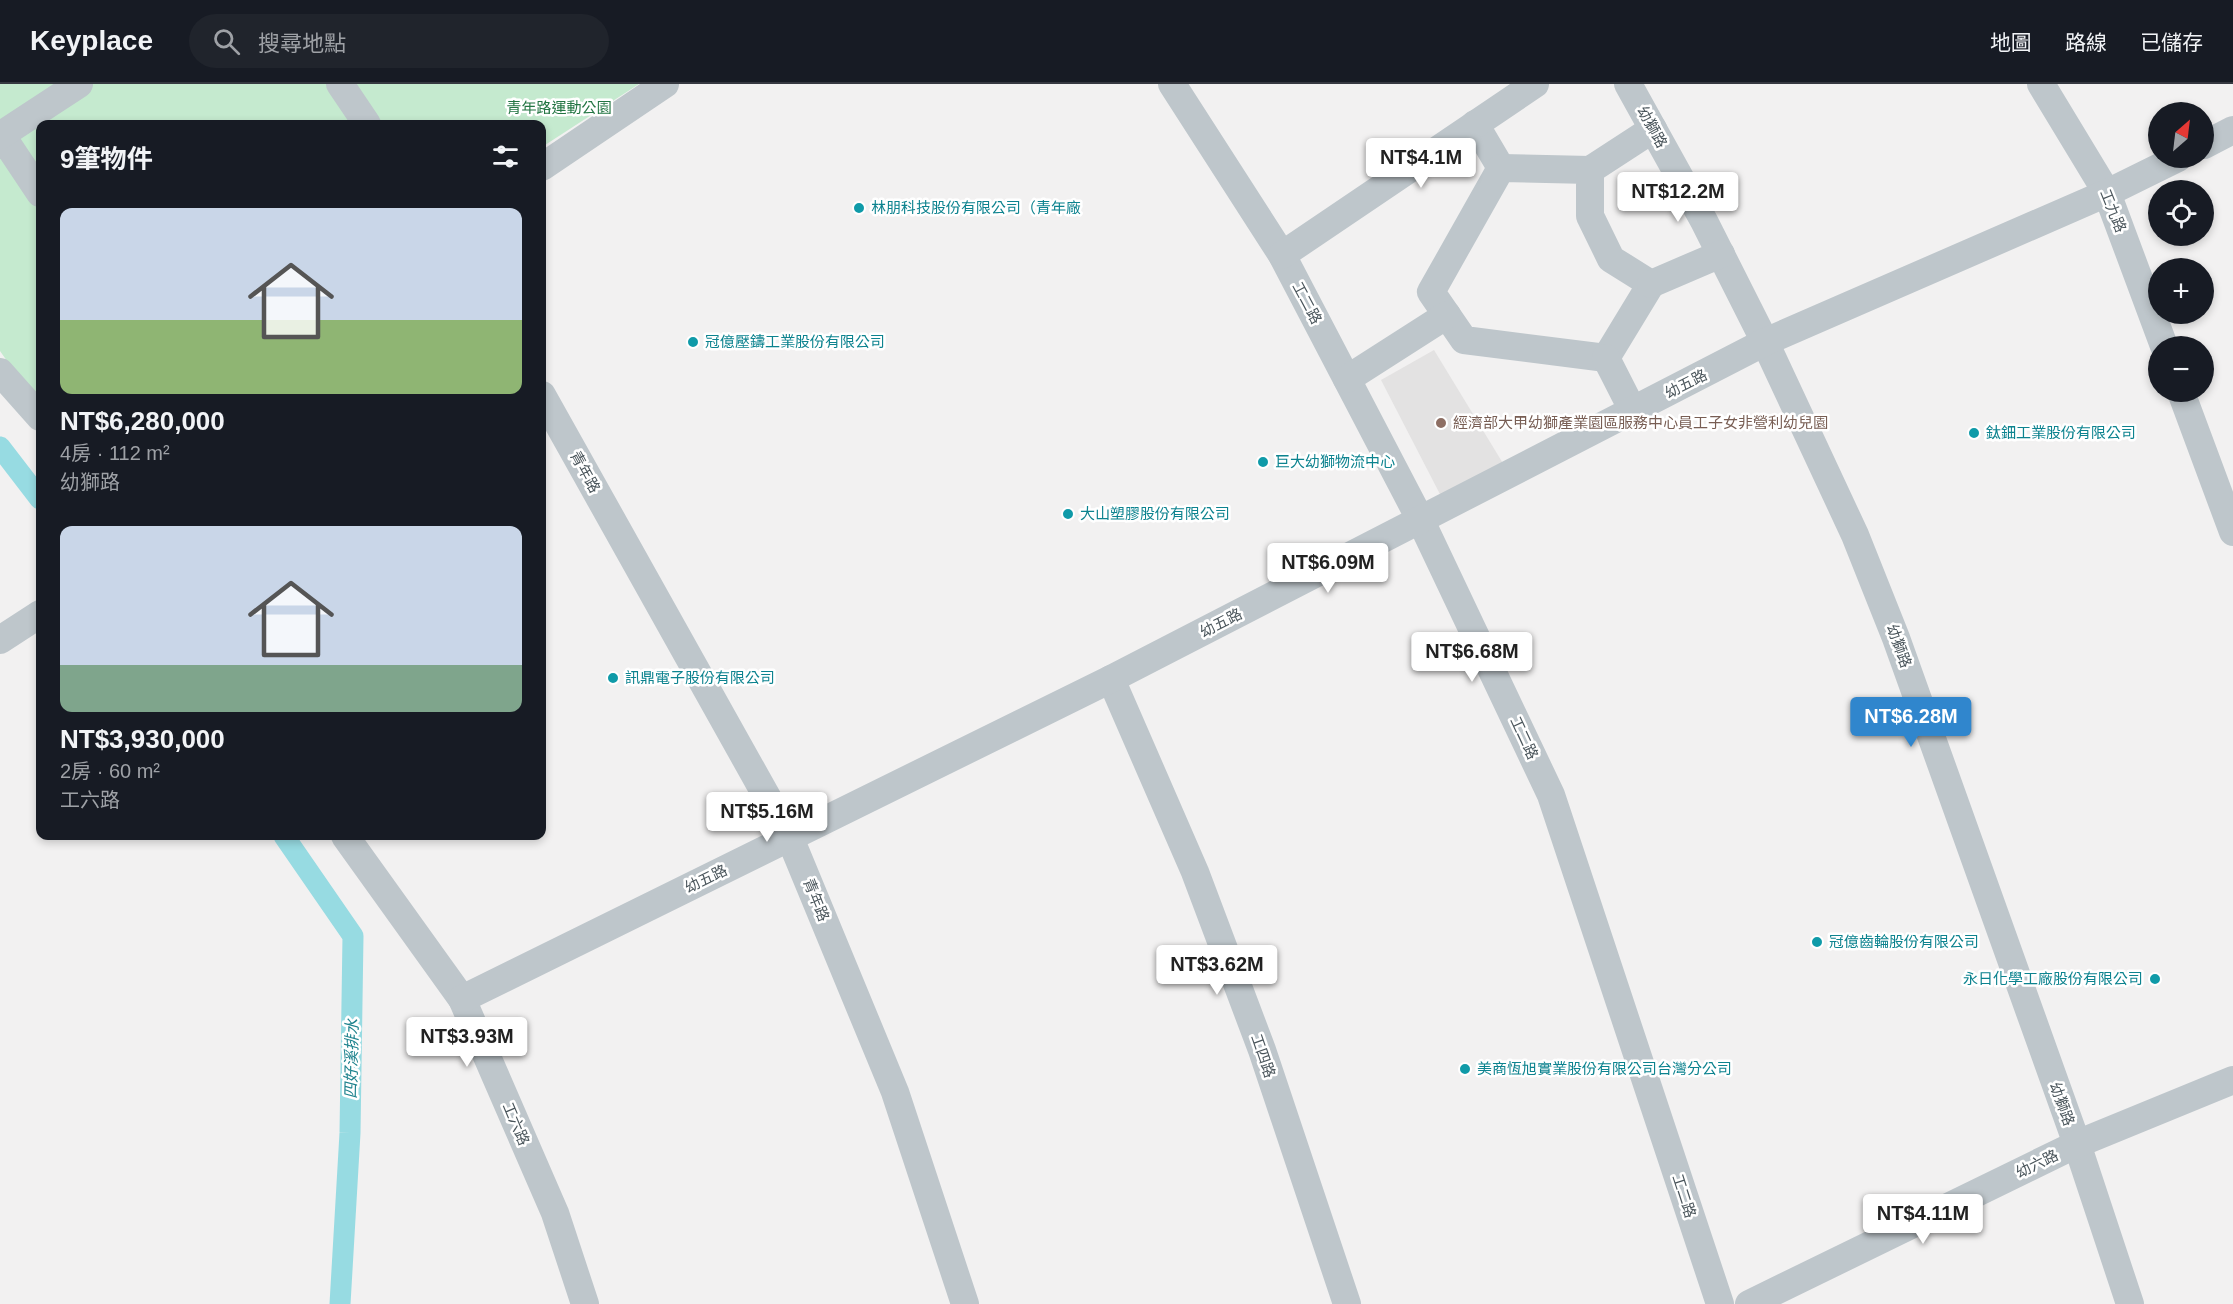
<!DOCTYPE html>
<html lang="zh-TW">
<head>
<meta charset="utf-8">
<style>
	body { margin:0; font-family:Arial,"Noto Sans TC",sans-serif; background:#20242c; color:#f1f3f6; height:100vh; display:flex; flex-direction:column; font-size:22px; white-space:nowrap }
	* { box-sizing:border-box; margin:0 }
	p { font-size:20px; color:#9ea1a6 }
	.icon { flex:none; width:33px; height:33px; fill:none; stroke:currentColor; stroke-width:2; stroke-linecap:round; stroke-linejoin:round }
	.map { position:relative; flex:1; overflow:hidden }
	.details { position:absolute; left:36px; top:36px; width:510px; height:720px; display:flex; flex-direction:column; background:#171b24; border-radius:12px; box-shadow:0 3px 9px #0003 }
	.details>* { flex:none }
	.needle { width:39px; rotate:28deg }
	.tools { position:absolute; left:2148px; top:18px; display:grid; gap:12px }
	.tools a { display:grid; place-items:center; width:66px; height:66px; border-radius:50%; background:#171b24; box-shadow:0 3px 9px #0003; font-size:30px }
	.price { position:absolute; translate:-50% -51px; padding:0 14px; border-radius:6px; background:#fff; color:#222; font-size:20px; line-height:39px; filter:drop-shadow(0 2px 3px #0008) }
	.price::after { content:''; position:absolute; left:50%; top:36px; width:18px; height:14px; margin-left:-9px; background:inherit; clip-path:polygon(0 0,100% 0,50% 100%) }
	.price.selected { background:#3086cd; color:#fff }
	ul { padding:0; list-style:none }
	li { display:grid; align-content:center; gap:12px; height:318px; padding:0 24px }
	li span { display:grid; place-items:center; height:186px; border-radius:12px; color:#555 }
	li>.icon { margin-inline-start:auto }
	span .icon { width:108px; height:108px; fill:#fffc; stroke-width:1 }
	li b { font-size:26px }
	h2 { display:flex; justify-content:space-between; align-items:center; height:72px; padding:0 24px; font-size:26px }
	header { display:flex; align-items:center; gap:36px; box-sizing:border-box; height:84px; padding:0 30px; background:#171b24; border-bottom:2px solid #363941 }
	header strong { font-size:28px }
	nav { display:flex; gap:33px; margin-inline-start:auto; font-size:21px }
	.search { width:420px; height:54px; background:#20242c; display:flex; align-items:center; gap:15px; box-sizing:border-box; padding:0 21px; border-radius:33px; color:#9ea1a6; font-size:22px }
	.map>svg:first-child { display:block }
	.education { fill:#e3e2e2 }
	.green { fill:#c5eacf }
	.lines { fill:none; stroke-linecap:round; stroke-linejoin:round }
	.canal { stroke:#97dbe2; stroke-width:21 }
	.minor { stroke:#bec6cb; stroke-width:28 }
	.culture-dot { fill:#0f9aa8; stroke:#fff; stroke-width:2 }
	.education-dot { fill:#8d6e63; stroke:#fff; stroke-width:2 }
	.labels { text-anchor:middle; stroke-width:5; stroke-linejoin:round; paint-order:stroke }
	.park-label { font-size:15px; fill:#237543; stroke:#fff }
	.street-label { font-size:15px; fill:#4a555b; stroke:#fff }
	.culture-label { font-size:15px; fill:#0d838f; stroke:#fff; text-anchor:start }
	.education-label { font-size:15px; fill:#785e54; stroke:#fff; text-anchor:start }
	.water-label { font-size:16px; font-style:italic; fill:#1d828d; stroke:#fff }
</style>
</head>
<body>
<header>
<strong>Keyplace</strong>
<div class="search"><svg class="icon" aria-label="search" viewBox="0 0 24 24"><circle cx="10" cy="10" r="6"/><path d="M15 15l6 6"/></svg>搜尋地點</div>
<nav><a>地圖</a><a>路線</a><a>已儲存</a></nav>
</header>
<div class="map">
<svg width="2233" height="1220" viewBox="0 0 2233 1220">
	<rect width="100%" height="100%" fill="#f2f1f1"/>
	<!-- education -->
	<path class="education" d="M 1434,266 L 1504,381 L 1443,416 L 1381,296 Z"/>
	<!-- green -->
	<path class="green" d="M 0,0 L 639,0 L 542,63 L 542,40 L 40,40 L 40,324 L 0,267 Z"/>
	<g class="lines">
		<!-- canal -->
		<g class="canal">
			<path d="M 0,363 L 40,415"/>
			<path d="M 284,752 L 353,852 L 350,1049 L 340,1220"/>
		</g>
		<!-- minor -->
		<g class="minor">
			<path d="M 340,0 L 367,40"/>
			<path d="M 1172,0 L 1282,171 L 1421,437 L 1551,711 L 1720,1220"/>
			<path d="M 1628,0 L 1704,137 L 1765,258 L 1855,451 L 1896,554 L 2077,1060 L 2130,1220"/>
			<path d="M 2041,0 L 2107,109 L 2164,262"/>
			<path d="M 1475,40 L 1501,84"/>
			<path d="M 0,49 L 40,109"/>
			<path d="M 1,51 L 79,0"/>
			<path d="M 2204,61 L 2233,46"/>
			<path d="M 542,83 L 665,0"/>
			<path d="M 1590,86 L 1590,132 L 1611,175 L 1651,200 L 1606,274 L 1464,256 L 1431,208 L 1501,84 L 1590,86 L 1653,45"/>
			<path d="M 1282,171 L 1535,0"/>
			<path d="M 1651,200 L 1721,170"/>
			<path d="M 1606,274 L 1633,327"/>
			<path d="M 0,288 L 40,333"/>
			<path d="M 1347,295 L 1447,231"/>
			<path d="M 2181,308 L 2233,448"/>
			<path d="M 542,311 L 790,754 L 895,1008 L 965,1220"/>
			<path d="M 0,556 L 40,530"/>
			<path d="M 1111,595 L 1195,788 L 1262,966 L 1347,1220"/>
			<path d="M 345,752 L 462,915 L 555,1129 L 585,1220"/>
			<path d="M 462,915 L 1111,595 L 1765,258 L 2107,109 L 2178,74"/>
			<path d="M 1749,1220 L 2077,1060 L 2233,996"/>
		</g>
	</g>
	<!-- markers -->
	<g class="culture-dot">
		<circle cx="859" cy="124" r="6"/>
		<circle cx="693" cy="258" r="6"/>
		<circle cx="1974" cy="349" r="6"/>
		<circle cx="1263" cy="378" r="6"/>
		<circle cx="1068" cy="430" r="6"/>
		<circle cx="613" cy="594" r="6"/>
		<circle cx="1817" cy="858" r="6"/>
		<circle cx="2155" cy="895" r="6"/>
		<circle cx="1465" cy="985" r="6"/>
	</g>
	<circle class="education-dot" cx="1441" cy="339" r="6"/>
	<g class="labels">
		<!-- park labels -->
		<g class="park-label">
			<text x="559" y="29">青年路運動公園</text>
		</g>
		<!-- street labels -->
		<g class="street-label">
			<text transform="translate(1652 43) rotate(61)" y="5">幼獅路</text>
			<text transform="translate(2113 127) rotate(68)" y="5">工九路</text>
			<text transform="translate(1307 219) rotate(62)" y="5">工二路</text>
			<text transform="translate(1686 300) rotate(-27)" y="5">幼五路</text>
			<text transform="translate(585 388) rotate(61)" y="5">青年路</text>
			<text transform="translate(1221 539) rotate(-27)" y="5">幼五路</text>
			<text transform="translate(1899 562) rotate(70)" y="5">幼獅路</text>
			<text transform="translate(1524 654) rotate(65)" y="5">工二路</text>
			<text transform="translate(706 795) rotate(-26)" y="5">幼五路</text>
			<text transform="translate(816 816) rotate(68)" y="5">青年路</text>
			<text transform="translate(1263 972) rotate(71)" y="5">工四路</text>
			<text transform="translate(2062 1020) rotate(70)" y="5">幼獅路</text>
			<text transform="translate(516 1040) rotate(67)" y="5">工六路</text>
			<text transform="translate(2037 1080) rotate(-26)" y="5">幼六路</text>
			<text transform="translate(1684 1112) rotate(72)" y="5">工二路</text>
		</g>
		<!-- culture labels -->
		<g class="culture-label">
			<text x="871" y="129">林朋科技股份有限公司（青年廠</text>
			<text x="705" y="263">冠億壓鑄工業股份有限公司</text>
			<text x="1986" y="354">鈦鈿工業股份有限公司</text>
			<text x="1275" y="383">巨大幼獅物流中心</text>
			<text x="1080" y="435">大山塑膠股份有限公司</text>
			<text x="625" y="599">訊鼎電子股份有限公司</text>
			<text x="1829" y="863">冠億齒輪股份有限公司</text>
			<text x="2143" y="900" text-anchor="end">永日化學工廠股份有限公司</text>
			<text x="1477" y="990">美商恆旭實業股份有限公司台灣分公司</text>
		</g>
		<!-- education labels -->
		<g class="education-label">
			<text x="1453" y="344">經濟部大甲幼獅產業園區服務中心員工子女非營利幼兒園</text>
		</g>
		<!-- water labels -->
		<g class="water-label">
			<text transform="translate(351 975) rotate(-89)" y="6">四好溪排水</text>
		</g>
	</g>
</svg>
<div class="tools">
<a><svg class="needle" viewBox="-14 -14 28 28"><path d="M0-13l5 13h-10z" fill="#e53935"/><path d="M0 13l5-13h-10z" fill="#9ea1a6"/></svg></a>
<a><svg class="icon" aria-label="locate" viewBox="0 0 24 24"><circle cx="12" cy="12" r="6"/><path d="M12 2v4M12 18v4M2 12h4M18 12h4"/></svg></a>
<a>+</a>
<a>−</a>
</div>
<b class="price" style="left:1421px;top:105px">NT$4.1M</b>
<b class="price" style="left:1678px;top:139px">NT$12.2M</b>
<b class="price" style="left:1328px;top:510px">NT$6.09M</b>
<b class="price" style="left:1472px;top:599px">NT$6.68M</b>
<b class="price selected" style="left:1911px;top:664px">NT$6.28M</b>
<b class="price" style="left:767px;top:759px">NT$5.16M</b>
<b class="price" style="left:1217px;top:912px">NT$3.62M</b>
<b class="price" style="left:467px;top:984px">NT$3.93M</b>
<b class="price" style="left:1923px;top:1161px">NT$4.11M</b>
<section class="details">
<h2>9筆物件<svg class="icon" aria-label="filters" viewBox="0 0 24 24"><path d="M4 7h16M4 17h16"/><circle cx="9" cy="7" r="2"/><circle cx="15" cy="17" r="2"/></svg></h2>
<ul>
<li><span style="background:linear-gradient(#c9d6e8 60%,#8fb573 0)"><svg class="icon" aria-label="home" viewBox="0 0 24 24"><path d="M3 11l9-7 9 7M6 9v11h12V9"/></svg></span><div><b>NT$6,280,000</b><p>4房 · 112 m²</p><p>幼獅路</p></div></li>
<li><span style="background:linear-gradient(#c9d6e8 75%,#7fa58c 0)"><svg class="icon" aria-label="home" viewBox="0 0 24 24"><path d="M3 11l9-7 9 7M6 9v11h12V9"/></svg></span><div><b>NT$3,930,000</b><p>2房 · 60 m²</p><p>工六路</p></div></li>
</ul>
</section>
</div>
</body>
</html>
